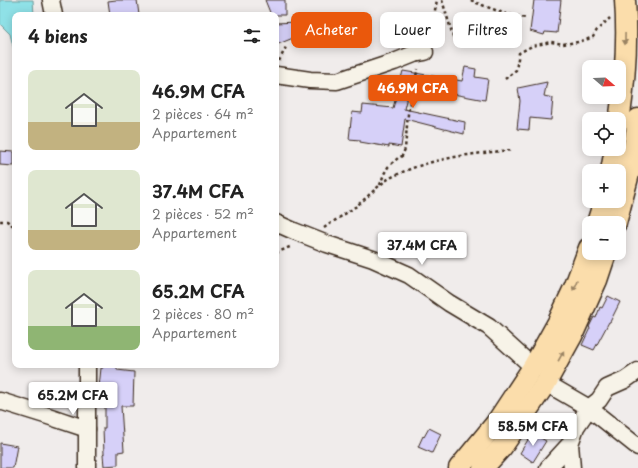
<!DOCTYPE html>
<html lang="fr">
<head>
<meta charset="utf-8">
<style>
	body { margin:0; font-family:"Playpen Sans",sans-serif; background:#f6f6f6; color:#222; height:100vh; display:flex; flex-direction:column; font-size:15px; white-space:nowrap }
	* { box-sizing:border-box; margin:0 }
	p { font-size:13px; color:#767676 }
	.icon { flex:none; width:22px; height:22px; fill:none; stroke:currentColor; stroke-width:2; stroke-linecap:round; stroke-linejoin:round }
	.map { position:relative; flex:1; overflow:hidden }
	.drawer { position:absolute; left:12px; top:12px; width:267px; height:356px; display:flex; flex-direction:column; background:#fff; border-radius:8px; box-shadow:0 2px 10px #0003 }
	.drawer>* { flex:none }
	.banner { position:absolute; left:291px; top:12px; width:287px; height:36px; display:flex; gap:8px }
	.needle { width:26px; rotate:109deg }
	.controls { position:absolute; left:582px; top:60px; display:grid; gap:8px }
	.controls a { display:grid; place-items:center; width:44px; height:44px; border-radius:8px; background:#fff; box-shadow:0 2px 10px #0003; font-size:20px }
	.price { position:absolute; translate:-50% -34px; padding:0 9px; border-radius:4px; background:#fff; color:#222; font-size:13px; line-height:26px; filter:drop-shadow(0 1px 2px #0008) }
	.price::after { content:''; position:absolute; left:50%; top:24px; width:12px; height:9px; margin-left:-6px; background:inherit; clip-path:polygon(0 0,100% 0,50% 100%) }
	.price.active { background:#ea580c; color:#fff }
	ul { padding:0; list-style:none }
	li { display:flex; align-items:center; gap:12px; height:100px; padding:0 16px }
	li span { display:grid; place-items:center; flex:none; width:112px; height:80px; border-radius:8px; color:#555 }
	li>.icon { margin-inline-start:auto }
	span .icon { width:48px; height:48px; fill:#fffc; stroke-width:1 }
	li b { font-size:17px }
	h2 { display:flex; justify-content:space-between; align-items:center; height:48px; padding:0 16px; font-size:17px }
	.pill { padding:0 14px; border-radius:8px; background:#fff; box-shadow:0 2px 10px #0003; font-size:14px; line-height:36px }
	.pill.active { background:#ea580c; color:#fff }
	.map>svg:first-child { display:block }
	.water { fill:#8fe1e7; stroke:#6d9897 }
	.building { fill:#d6d0f8; stroke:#3b2a1e }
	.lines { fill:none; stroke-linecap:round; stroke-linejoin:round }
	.minor-casing { stroke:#3b2a1e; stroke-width:19 }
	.major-casing { stroke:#3b2a1e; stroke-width:23 }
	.path { stroke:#3b2a1e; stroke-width:2.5; stroke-dasharray:3 3; stroke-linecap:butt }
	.minor { stroke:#f7f3e8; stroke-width:16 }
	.major { stroke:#fbddab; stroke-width:20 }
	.oneway { fill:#9b8464 }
</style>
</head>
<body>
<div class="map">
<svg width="638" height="468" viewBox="0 0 638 468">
	<rect width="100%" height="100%" fill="#f0eceb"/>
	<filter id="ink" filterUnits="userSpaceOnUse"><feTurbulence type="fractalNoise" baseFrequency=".025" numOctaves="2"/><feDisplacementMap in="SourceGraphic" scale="8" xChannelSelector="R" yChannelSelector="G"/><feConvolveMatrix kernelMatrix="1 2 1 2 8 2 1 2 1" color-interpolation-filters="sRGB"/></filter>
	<g filter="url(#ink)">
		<!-- water -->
		<path class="water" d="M 0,0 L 33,0 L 34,15 L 15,15 L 15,50 L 14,50 L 10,34 L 0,24 Z"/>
		<!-- building -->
		<g class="building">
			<path d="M 116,0 L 137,0 L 139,15 L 110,15 L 108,1 Z"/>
			<path d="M 265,0 L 285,0 L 285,15 L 271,15 Z"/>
			<path d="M 534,0 L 561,0 L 557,33 L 545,32 L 544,35 L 530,31 Z"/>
			<path d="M 297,22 L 298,36 L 276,45 L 276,23 Z"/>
			<path d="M 465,67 L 476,69 L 475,77 L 488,79 L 485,100 L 453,94 L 453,95 L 409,88 L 404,109 L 465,122 L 464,134 L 405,119 L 401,147 L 389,145 L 389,147 L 360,142 L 360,140 L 349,139 L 352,112 L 362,113 L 363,105 L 393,108 L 403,71 L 462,81 Z"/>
			<path d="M 547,82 L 544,96 L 553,98 L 551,120 L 530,118 L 529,130 L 517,129 L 520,101 L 518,88 Z"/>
			<path d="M 0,151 L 13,152 L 13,166 L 0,165 Z"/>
			<path d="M 608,296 L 620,302 L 610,322 L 609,322 L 594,350 L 582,345 L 590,328 L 589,327 L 594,317 L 596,318 L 600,307 L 602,308 Z"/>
			<path d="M 103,365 L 117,365 L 117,370 L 134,372 L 133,406 L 121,406 L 124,451 L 118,452 L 118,465 L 104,466 L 103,455 L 104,454 L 103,428 L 105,428 L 105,398 L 98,397 L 101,368 L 103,368 Z"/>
			<path d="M 429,428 L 441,434 L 432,453 L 418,447 L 423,436 L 424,437 Z"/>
			<path d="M 532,433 L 546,441 L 533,462 L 520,453 Z"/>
			<path d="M 0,443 L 17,446 L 13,468 L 0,468 Z"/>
		</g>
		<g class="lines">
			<!-- minor casing -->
			<g class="minor-casing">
				<g id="minor">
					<path d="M 51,0 L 54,15"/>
					<path d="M 276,75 L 310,80 L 337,81 L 394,62 L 414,54 L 425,52"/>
					<path d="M 276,223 L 294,231 L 327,244 L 373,259 L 409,275 L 449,303 L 489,327 L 533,367"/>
					<path d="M 546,383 L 589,408 L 638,447"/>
					<path d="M 0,401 L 45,415 L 87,429"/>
					<path d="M 570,444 L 572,468"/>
					<path d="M 87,468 L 87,365"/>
					<path d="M 548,468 L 570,444 L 576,427 L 589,408 L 599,400 L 607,388 L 625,380 L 638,371"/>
				</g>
			</g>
			<!-- major casing -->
			<g class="major-casing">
				<g id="major">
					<path d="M 619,122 C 625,82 628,40 625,0"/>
					<path d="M 611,171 L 615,149"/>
					<path d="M 597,223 L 604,201"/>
					<path d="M 616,223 L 631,166 L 638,119"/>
					<path d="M 459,468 L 496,423 L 533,367 L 558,322 L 574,288 L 589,248"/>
					<path d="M 483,468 L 502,447 L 546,383 L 572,336 L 597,280 L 606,253"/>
				</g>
			</g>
			<!-- path -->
			<g class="path">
				<path d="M 442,0 L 453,36 L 460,45"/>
				<path d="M 471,0 L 474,2 L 506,14 L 526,18"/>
				<path d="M 429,40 L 437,0"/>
				<path d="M 279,61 L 287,45"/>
				<path d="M 505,79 L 516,70 L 519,53 L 532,46 L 551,42 L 563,44 L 578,42 L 588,39 L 593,37 L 597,30 L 610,18"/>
				<path d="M 380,185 L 384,174 L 388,167 L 398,158 L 402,156 L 405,149 L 408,114 L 413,86 L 418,69"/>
				<path d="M 0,221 L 7,221 L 15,227"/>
				<path d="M 324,228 C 334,221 345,214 355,207 C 366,199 379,184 390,178 C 428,158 471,154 512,150"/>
				<path d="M 276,253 L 292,246"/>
				<path d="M 125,366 L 127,365"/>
			</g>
			<!-- minor -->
			<use href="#minor" class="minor"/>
			<!-- major -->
			<use href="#major" class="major"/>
		</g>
		<!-- one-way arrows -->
		<defs><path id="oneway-solid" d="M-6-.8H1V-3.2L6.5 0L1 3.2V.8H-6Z"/></defs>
		<g class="oneway">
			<use href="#oneway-solid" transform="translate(625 39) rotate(91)"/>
			<use href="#oneway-solid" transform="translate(575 285) rotate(112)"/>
			<use href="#oneway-solid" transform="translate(561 356) rotate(-61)"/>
		</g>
	</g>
</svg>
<div class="controls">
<a><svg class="needle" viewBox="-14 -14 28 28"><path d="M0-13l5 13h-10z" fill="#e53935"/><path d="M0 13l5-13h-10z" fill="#767676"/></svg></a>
<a><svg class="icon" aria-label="locate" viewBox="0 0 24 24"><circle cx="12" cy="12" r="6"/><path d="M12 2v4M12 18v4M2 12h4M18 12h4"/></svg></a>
<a>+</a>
<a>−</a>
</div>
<b class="price active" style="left:413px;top:109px">46.9M CFA</b>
<b class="price" style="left:422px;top:266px">37.4M CFA</b>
<b class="price" style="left:73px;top:416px">65.2M CFA</b>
<b class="price" style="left:533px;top:447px">58.5M CFA</b>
<div class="banner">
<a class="pill active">Acheter</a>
<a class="pill">Louer</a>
<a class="pill">Filtres</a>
</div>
<section class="drawer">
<h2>4 biens<svg class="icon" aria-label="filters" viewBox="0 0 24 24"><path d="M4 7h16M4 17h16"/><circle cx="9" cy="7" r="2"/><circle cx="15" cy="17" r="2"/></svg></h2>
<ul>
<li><span style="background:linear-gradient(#dfe7d0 65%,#c2b280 0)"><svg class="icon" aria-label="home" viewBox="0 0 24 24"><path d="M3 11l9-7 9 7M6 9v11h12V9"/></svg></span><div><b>46.9M CFA</b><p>2 pièces · 64 m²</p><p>Appartement</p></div></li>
<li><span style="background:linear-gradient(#dfe7d0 75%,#c2b280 0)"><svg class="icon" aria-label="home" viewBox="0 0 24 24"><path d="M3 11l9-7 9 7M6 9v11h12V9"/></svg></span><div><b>37.4M CFA</b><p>2 pièces · 52 m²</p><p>Appartement</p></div></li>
<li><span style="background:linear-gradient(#dfe7d0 70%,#8fb573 0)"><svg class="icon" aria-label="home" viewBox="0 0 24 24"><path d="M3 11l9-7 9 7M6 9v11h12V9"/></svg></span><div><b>65.2M CFA</b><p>2 pièces · 80 m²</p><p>Appartement</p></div></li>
</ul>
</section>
</div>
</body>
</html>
